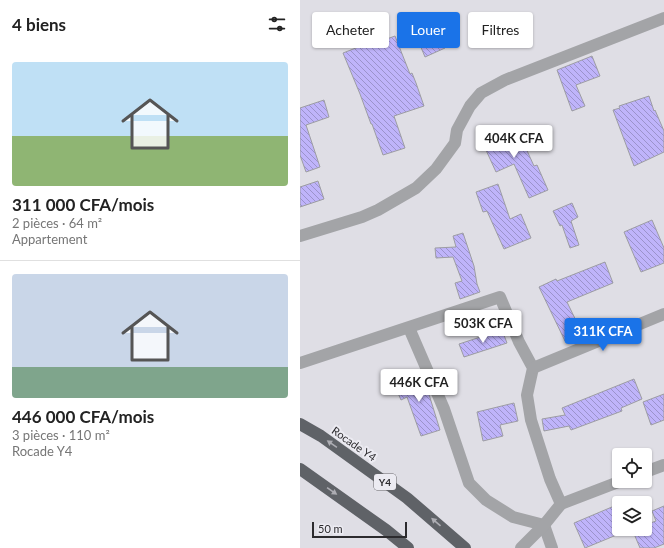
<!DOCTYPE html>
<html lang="fr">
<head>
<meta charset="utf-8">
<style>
	body { margin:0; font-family:Lato,sans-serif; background:#f2f2f2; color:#222; height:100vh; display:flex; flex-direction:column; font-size:15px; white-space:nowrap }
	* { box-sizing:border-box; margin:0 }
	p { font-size:13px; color:#767676 }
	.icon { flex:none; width:22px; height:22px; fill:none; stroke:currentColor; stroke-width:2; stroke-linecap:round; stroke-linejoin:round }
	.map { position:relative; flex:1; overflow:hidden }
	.side { display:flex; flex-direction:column; background:#fff; width:300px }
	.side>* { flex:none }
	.guide { position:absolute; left:12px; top:12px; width:292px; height:36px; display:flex; gap:8px }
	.controls { position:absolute; left:312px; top:448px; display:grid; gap:8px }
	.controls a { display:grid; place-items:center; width:40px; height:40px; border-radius:4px; background:#fff; box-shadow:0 1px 3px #0004; font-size:20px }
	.scale { position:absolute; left:12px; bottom:10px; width:95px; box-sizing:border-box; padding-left:4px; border:2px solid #2c2b2e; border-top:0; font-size:11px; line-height:14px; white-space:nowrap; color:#2c2b2e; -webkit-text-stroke:3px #ecebf2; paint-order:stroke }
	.price { position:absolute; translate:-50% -34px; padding:0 9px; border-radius:4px; background:#fff; color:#222; font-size:13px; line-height:26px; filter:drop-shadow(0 1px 2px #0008) }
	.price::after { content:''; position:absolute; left:50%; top:24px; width:12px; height:9px; margin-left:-6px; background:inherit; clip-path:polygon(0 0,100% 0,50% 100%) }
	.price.current { background:#1a73e8; color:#fff }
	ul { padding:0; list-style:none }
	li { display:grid; align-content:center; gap:8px; height:212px; padding:0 12px }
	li+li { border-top:1px solid #e0e0e0 }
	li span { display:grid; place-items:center; height:124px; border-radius:4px; color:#555 }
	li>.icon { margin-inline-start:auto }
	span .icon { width:72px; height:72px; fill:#fffc; stroke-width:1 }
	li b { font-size:17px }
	h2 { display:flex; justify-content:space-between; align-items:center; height:48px; padding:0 12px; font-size:17px }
	.chip { padding:0 14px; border-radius:4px; background:#fff; box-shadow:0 1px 3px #0004; font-size:14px; line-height:36px }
	.chip.current { background:#1a73e8; color:#fff }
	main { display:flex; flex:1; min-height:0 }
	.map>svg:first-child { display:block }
	.building { fill:url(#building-back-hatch); stroke:#9d9da3 }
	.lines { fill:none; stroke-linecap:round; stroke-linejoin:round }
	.minor { stroke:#a3a4a7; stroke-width:12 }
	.highway { stroke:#5f6267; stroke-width:12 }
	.oneway { fill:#adadb3 }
	.labels { text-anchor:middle; stroke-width:4; stroke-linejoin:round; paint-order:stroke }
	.shield { fill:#ecebf2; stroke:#666569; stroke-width:1 }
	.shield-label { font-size:10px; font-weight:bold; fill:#2c2b2e }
	.street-label { font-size:11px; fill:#2c2b2e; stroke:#ecebf2 }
</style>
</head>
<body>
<main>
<section class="side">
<h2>4 biens<svg class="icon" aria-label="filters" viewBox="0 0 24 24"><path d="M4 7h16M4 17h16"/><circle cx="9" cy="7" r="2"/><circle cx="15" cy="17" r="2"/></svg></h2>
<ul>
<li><span style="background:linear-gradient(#bfe0f5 60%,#8fb573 0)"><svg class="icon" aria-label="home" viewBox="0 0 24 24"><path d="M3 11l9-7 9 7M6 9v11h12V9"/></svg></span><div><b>311 000 CFA/mois</b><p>2 pièces · 64 m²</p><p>Appartement</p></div></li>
<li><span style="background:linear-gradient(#c9d6e8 75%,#7fa58c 0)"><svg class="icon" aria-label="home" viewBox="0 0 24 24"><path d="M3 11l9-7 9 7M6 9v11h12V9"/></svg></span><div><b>446 000 CFA/mois</b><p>3 pièces · 110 m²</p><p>Rocade Y4</p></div></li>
</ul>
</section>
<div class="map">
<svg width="364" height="548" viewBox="0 0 364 548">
	<defs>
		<pattern id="building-back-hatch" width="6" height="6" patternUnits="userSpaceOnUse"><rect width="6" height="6" fill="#bfb4fa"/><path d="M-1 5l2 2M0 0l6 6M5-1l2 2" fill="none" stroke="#9b93cb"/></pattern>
	</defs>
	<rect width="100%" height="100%" fill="#dfdee5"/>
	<!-- building -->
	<g class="building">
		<path d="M 134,20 L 145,48 L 125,57 L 113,28 Z"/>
		<path d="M 95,36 L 110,74 L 112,73 L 116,83 L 124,106 L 94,116 L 105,148 L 83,155 L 72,124 L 71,124 L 60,94 L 43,53 L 61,46 L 62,48 Z"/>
		<path d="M 292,56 L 300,76 L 276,85 L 285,106 L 272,111 L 257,70 Z"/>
		<path d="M 349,96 L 354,111 L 355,110 L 364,131 L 364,152 L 334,166 L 313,110 L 320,108 L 319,106 Z"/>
		<path d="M 24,100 L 29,117 L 6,125 L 20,167 L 6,172 L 0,155 L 0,108 Z"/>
		<path d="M 203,126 L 209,138 L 219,133 L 234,166 L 237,165 L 248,190 L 229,198 L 214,164 L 196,172 L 180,137 Z"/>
		<path d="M 18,181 L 24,199 L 0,207 L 0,187 Z"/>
		<path d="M 198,184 L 210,219 L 221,214 L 231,238 L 204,249 L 187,211 L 183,212 L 176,192 Z"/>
		<path d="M 272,203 L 278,217 L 271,221 L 279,245 L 270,248 L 262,225 L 260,226 L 253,211 Z"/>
		<path d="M 352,220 L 364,248 L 364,263 L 341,272 L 324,232 Z"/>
		<path d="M 163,233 L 174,266 L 177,284 L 180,292 L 160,299 L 155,283 L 162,281 L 153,257 L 136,258 L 135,248 L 156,247 L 153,236 Z"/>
		<path d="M 305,262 L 313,283 L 267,302 L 282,333 L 265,341 L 239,287 L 256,279 L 257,281 Z"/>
		<path d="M 202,330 L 207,343 L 164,357 L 159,344 Z"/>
		<path d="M 120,373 L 127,388 L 140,430 L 121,436 L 107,397 L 101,400 L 94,384 Z"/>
		<path d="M 334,379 L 342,399 L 321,408 L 322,411 L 271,430 L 269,426 L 244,431 L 242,419 L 265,415 L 262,408 Z"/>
		<path d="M 364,394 L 364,420 L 351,425 L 343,402 Z"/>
		<path d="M 214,403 L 218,421 L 200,425 L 203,436 L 183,441 L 177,412 Z"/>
		<path d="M 319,504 L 319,534 L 285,548 L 274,523 Z"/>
		<path d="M 364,506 L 364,544 L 354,548 L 340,548 L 332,529 L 345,529 L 345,525 L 356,521 L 352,511 Z"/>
	</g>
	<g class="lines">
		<!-- minor -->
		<g class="minor">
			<path d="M 0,236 L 62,217 L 78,210 L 116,188 L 136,169 L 155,143 L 157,130 L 170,106 L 181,93 L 205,80 L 364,18"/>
			<path d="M 109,328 L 144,409 L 169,483 L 186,500 L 213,517 L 244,525 L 252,548"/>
			<path d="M 0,363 L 200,297 L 219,342 L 233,368 L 227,395 L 231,420 L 250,479 L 261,504 L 244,525 L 221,548"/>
			<path d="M 233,368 L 364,314"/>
			<path d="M 345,472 L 364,465"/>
			<path d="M 261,504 L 321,481"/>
		</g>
		<!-- highway -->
		<g class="highway">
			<path d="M 0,424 L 21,436 L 107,498 L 165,548"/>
			<path d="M 0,469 L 86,530 L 108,548"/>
		</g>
	</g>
	<!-- one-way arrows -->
	<defs><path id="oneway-solid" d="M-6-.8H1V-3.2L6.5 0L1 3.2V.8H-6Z"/></defs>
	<g class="oneway">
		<use href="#oneway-solid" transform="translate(32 444) rotate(-145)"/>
		<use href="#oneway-solid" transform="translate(32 491) rotate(35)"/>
		<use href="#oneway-solid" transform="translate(136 522) rotate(-139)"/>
	</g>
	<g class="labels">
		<!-- shield labels -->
		<rect class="shield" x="74" y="474" width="22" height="16" rx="3"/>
		<g class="shield-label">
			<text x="85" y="486">Y4</text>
		</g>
		<!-- street labels -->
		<g class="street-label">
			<text transform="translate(54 444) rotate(35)" y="4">Rocade Y4</text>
		</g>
	</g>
</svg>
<div class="controls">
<a><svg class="icon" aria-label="locate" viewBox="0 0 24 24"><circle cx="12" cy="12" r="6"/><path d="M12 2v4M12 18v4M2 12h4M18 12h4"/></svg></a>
<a><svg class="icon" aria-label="layers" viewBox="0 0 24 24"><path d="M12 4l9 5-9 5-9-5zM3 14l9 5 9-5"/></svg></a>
</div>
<div class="scale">50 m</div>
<b class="price" style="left:214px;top:159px">404K CFA</b>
<b class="price" style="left:183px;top:344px">503K CFA</b>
<b class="price current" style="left:303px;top:352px">311K CFA</b>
<b class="price" style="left:119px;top:403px">446K CFA</b>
<div class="guide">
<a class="chip">Acheter</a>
<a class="chip current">Louer</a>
<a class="chip">Filtres</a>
</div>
</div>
</main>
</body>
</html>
